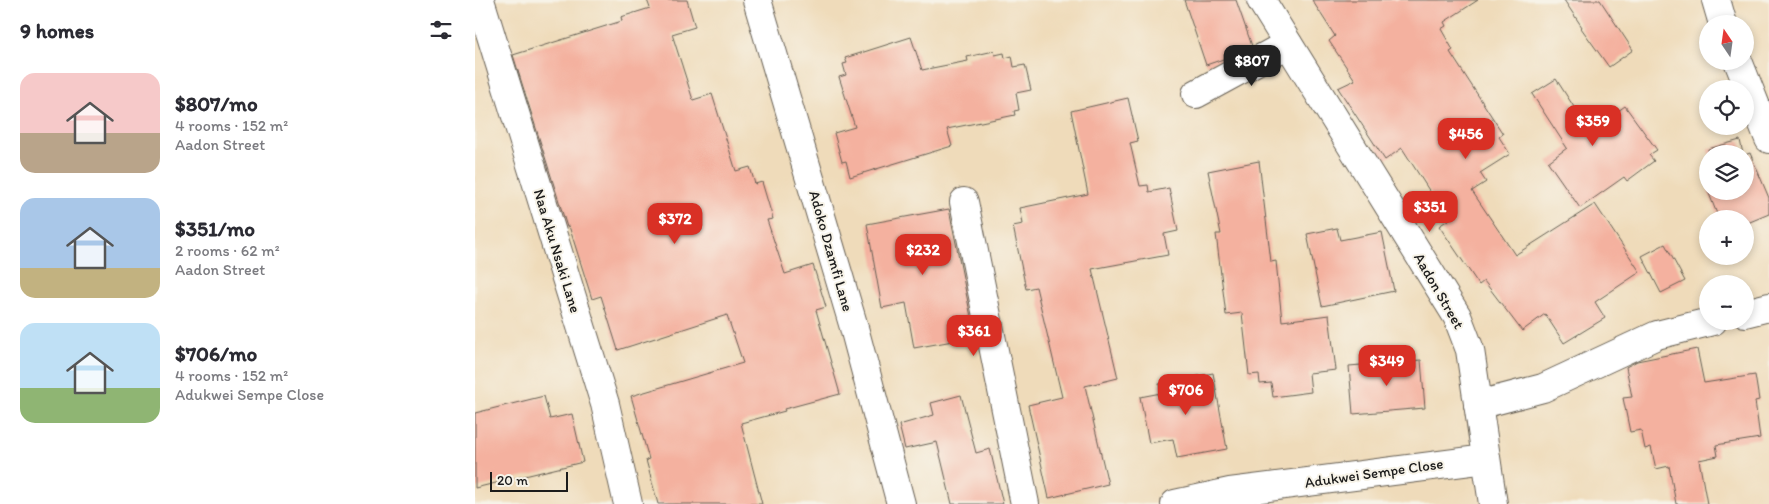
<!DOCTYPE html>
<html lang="en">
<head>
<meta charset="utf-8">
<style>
	body { margin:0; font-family:Itim,sans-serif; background:#f7f7f7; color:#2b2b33; height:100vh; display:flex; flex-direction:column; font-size:19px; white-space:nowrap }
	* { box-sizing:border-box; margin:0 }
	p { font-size:16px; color:#7c7c81 }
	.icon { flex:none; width:28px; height:28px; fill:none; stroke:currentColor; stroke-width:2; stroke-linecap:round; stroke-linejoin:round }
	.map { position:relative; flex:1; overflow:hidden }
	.side { display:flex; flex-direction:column; background:#fff; width:475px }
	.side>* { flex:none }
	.needle { width:32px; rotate:347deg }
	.controls { position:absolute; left:1224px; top:15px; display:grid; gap:10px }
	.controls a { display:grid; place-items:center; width:55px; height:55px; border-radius:50%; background:#fff; box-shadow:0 2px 8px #0003; font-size:25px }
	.scale { position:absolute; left:15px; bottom:12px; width:78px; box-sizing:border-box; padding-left:5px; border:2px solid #1c1c1c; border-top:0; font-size:14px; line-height:18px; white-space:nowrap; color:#1c1c1c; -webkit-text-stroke:4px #f7f3e8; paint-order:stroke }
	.price { position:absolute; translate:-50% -42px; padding:0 11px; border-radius:10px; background:#d93025; color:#fff; font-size:16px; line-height:32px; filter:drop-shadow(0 1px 2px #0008) }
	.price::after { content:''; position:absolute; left:50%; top:30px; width:15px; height:11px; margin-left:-8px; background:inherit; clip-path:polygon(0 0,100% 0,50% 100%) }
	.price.on { background:#222; color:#fff }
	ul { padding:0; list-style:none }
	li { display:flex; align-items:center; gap:15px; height:125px; padding:0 20px }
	li span { display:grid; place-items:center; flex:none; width:140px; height:100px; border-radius:15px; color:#555 }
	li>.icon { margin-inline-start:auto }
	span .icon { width:60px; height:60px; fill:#fffc; stroke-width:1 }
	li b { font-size:21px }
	h2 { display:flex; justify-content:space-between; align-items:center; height:60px; padding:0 20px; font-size:21px }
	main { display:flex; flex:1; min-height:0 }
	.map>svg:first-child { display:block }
	.building { fill:#f4b19f }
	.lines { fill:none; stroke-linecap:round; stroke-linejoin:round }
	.street-casing { stroke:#665f53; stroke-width:30 }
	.street { stroke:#fff; stroke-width:28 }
	.labels { text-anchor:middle; stroke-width:4; stroke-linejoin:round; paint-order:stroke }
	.street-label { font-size:15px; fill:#1c1c1c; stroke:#f7f3e8 }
</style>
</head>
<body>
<main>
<section class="side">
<h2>9 homes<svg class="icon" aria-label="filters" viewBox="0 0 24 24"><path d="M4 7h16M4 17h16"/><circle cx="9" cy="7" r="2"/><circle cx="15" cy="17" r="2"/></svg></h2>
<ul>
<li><span style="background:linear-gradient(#f6c9c9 60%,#b9a48a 0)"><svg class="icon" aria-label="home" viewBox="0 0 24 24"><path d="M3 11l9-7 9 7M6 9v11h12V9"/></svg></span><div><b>$807/mo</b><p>4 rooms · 152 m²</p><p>Aadon Street</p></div></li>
<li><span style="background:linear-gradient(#a9c7e8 70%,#c2b280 0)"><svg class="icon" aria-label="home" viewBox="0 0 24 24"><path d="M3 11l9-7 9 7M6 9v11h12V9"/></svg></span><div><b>$351/mo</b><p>2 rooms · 62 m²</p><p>Aadon Street</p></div></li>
<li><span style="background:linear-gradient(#bfe0f5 65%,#8fb573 0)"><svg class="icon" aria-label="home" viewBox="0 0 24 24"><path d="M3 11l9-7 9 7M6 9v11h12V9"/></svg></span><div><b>$706/mo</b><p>4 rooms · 152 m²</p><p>Adukwei Sempe Close</p></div></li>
</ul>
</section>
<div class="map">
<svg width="1294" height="504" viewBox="0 0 1294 504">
	<rect width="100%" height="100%" fill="#f7f3e8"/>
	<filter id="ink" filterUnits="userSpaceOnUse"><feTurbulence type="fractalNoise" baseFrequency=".02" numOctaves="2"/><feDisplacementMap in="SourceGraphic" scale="10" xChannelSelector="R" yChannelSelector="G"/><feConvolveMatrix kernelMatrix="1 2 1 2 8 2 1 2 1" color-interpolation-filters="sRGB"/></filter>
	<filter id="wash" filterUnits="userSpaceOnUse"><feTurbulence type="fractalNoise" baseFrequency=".0096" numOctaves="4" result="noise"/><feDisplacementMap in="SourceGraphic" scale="20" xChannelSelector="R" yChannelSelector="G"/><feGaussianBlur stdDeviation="1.12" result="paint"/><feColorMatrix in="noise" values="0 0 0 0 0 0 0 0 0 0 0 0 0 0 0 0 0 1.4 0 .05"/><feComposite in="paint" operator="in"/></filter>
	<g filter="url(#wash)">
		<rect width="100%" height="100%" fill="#efdbba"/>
		<g id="blocks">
			<!-- building -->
			<g class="building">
				<path d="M 172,0 L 212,0 L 220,27 L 197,34 L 218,100 L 237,94 L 261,171 L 275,167 L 280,184 L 287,182 L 298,219 L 292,220 L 310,274 L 338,265 L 351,307 L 341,310 L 365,394 L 309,409 L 310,411 L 266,423 L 287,504 L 183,504 L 171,460 L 174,459 L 156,396 L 268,363 L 252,315 L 143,350 L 126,296 L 117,299 L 94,226 L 92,227 L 38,55 L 147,21 L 146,17 L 175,8 Z"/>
				<path d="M 709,0 L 761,0 L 777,46 L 760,55 L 731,65 Z"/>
				<path d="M 837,0 L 1003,0 L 969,22 L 971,26 L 966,29 L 978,50 L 975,52 L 1028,134 L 1024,137 L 1035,154 L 1005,173 L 1011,182 L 997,191 L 1040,255 L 1120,204 L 1165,272 L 1120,302 L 1130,318 L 1089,343 L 1070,314 L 1047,331 L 1009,281 L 1004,285 L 964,226 L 973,220 L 927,148 L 910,160 L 863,88 L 880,80 L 854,41 L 860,36 Z"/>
				<path d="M 1089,0 L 1125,0 L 1158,50 L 1134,67 L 1106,28 L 1107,27 Z"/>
				<path d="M 436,37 L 447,70 L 493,61 L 492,57 L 519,51 L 520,55 L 529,53 L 530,58 L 537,56 L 539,67 L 550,65 L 556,90 L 541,93 L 544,110 L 539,111 L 540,115 L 472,129 L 477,146 L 375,177 L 371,161 L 367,162 L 359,133 L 380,127 L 364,77 L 371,75 L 368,64 L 372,63 L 370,58 Z"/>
				<path d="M 1081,79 L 1115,132 L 1150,106 L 1182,150 L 1174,155 L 1179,161 L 1152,181 L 1149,177 L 1105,208 L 1073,162 L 1092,148 L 1057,94 Z"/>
				<path d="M 653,98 L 663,141 L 655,143 L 665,186 L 673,185 L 674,192 L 694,188 L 703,231 L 689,234 L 693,255 L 617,269 L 643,378 L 610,386 L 633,484 L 574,498 L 553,405 L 587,397 L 561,287 L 551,289 L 538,226 L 548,224 L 545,208 L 613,194 L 596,111 Z"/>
				<path d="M 1265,140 L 1268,154 L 1234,154 L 1233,149 Z"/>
				<path d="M 1275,153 L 1294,198 L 1294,214 L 1270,224 L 1270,219 L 1244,219 L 1233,191 L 1270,191 L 1270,155 Z"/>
				<path d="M 784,161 L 796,262 L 801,261 L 807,321 L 854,315 L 861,370 L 834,373 L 836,392 L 798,397 L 796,383 L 785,384 L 784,374 L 774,375 L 767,313 L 751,315 L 741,234 L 746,234 L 733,171 Z"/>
				<path d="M 474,209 L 500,337 L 439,348 L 431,303 L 407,308 L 392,224 Z"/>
				<path d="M 862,228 L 865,240 L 907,232 L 919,291 L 847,306 L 832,234 Z"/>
				<path d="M 1190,244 L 1210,281 L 1186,293 L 1167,256 Z"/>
				<path d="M 1222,349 L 1229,383 L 1280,375 L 1284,400 L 1280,401 L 1285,438 L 1241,445 L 1243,456 L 1224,460 L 1232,504 L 1201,504 L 1194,466 L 1181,469 L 1176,447 L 1170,449 L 1166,430 L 1155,432 L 1148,398 L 1157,397 L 1151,367 L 1162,361 Z"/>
				<path d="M 946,360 L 950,408 L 878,414 L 874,366 Z"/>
				<path d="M 738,373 L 752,449 L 702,458 L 698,439 L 674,443 L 665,397 L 686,393 L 684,384 Z"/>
				<path d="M 486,395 L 501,453 L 515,449 L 528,504 L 477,504 L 462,442 L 430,449 L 424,425 L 459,415 L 456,403 Z"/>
				<path d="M 69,396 L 75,419 L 97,414 L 108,462 L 0,488 L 0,413 Z"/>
			</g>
		</g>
	</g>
	<g filter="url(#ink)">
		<use href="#blocks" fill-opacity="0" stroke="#665f53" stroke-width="1"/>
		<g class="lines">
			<!-- street casing -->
			<g class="street-casing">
				<g id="street">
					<path d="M 5,0 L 130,404 L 153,504"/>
					<path d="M 282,0 L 378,324 L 426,504"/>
					<path d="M 786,0 L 982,316 L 995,350 L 1018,504"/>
					<path d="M 1241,0 L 1248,24"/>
					<path d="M 1263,61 L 1294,139"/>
					<path d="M 721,94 L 813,44"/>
					<path d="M 489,202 L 550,504"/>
					<path d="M 1270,313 L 1294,307"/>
					<path d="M 1003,405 L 1068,388 L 1182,335 L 1238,321"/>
					<path d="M 700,504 L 755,492 L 1011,459"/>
				</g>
			</g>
			<!-- street -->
			<use href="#street" class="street"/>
		</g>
	</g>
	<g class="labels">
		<!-- street labels -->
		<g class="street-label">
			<text transform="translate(82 251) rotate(73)" y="5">Naa Aku Nsaki Lane</text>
			<text transform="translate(356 251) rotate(74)" y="5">Adoko Dzamfi Lane</text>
			<text transform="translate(964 291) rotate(60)" y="5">Aadon Street</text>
			<text transform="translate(899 473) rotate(-8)" y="5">Adukwei Sempe Close</text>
		</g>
	</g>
</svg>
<div class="controls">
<a><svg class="needle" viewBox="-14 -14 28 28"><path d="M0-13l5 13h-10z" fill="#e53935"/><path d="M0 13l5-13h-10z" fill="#7c7c81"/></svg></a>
<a><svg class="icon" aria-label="locate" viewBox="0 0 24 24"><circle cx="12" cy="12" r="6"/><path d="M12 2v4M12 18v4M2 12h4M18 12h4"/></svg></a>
<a><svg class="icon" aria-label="layers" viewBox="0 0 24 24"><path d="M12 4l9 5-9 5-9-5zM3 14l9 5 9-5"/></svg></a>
<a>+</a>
<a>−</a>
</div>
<div class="scale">20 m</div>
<b class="price on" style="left:777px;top:87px">$807</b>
<b class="price" style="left:1118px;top:147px">$359</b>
<b class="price" style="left:991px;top:160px">$456</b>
<b class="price" style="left:955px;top:233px">$351</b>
<b class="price" style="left:200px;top:245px">$372</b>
<b class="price" style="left:448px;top:276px">$232</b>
<b class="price" style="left:499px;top:357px">$361</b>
<b class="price" style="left:912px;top:387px">$349</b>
<b class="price" style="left:711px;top:416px">$706</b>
</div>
</main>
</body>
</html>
